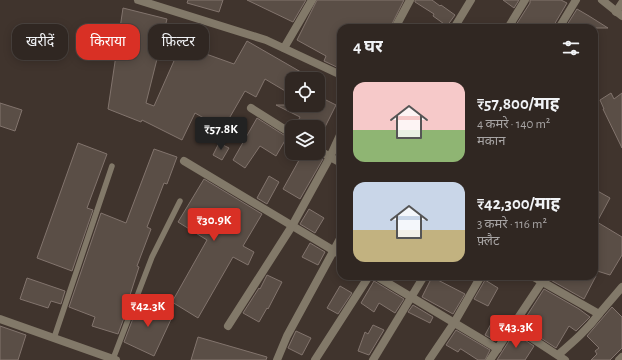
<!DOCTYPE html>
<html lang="hi">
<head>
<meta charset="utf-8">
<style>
	body { margin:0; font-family:"Alegreya Sans","Noto Sans Devanagari",sans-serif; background:#382f2a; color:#f1f3f6; height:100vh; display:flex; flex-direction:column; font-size:15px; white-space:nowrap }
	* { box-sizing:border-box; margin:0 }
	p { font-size:13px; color:#a8a5a5 }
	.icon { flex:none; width:22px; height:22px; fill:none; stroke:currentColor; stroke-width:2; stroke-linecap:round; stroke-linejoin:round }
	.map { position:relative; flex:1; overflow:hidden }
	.panel { position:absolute; left:337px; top:24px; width:261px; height:256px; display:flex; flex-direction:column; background:#302722; border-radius:12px; box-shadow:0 2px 10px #0003,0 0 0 1px #4b4440 }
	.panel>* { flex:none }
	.top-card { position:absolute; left:12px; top:24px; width:265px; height:36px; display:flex; gap:8px }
	.buttons { position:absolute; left:285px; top:72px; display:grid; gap:8px }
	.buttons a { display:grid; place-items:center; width:40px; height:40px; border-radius:8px; background:#302722; box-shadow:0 2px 10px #0003,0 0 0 1px #4b4440; font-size:20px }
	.price { position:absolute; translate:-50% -34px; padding:0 9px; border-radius:4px; background:#d93025; color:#fff; font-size:13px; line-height:26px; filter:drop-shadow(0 1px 2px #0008) }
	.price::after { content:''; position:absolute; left:50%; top:24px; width:12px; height:9px; margin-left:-6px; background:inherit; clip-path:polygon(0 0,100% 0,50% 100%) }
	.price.on { background:#222; color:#fff }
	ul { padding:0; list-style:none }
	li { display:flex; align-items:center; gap:12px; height:100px; padding:0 16px }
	li span { display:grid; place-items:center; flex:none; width:112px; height:80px; border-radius:12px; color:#555 }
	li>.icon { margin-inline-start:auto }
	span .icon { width:48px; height:48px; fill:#fffc; stroke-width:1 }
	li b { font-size:17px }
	h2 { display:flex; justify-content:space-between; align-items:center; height:48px; padding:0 16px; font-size:17px }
	.chip { padding:0 14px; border-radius:12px; background:#302722; box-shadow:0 2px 10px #0003,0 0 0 1px #4b4440; font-size:14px; line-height:36px }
	.chip.on { background:#d93025; color:#fff }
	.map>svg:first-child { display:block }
	.building { fill:#5a4e46; stroke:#82746d }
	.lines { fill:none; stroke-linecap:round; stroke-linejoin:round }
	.service { stroke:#827969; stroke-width:5.5 }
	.minor { stroke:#827969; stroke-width:8 }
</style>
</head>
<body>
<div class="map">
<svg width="622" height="360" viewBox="0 0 622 360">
	<rect width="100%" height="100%" fill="#40342d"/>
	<!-- building -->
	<g class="building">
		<path d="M 188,0 L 223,0 L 219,12 L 187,3 Z"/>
		<path d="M 247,0 L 306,0 L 293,22 Z"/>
		<path d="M 317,0 L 404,0 L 390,28 L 341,28 L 341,69 L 324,61 L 326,56 L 297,40 Z"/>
		<path d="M 415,0 L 432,0 L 440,6 L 441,5 L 455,15 L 447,26 L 433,16 L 434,14 L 415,2 Z"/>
		<path d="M 503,0 L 519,0 L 514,8 Z"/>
		<path d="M 530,0 L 561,0 L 567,3 L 554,25 L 554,28 L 514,28 L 530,3 Z"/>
		<path d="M 123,8 L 167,19 L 146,103 L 154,106 L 181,45 L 234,64 L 247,41 L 313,79 L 292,79 L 292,95 L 265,79 L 256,97 L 245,91 L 223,129 L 195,113 L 182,140 L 142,120 L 141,122 L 108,109 Z"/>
		<path d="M 577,9 L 589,16 L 608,28 L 565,28 Z"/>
		<path d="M 611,93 L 614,99 L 622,93 L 622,148 L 603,109 L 604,109 L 600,100 Z"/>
		<path d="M 326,100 L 336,105 L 325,127 L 295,127 L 300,117 L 276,105 L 324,105 Z"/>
		<path d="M 0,103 L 22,110 L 15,131 L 0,126 Z"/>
		<path d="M 257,118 L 287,137 L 276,156 L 260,146 L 245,168 L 233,160 Z"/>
		<path d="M 78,143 L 107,154 L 87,208 L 93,210 L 72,271 L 37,258 Z"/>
		<path d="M 219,143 L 229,148 L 222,160 L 213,155 Z"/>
		<path d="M 154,149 L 177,157 L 167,184 L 164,183 L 147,227 L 151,229 L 137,266 L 139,267 L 130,295 L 132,296 L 118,334 L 92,326 L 95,317 L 69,307 L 101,213 L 126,223 Z"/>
		<path d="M 303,153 L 313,153 L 323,159 L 300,199 L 283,189 Z"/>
		<path d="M 269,176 L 279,182 L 267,204 L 257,198 Z"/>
		<path d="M 204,179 L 262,214 L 243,246 L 254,252 L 248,265 L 233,257 L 198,318 L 172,302 L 207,240 L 178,222 Z"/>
		<path d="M 594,189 L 610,198 L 597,222 L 622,237 L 622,255 L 610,275 L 594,270 Z"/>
		<path d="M 309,209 L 324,218 L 315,233 L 300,224 Z"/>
		<path d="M 310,243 L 325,252 L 318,265 L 302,257 Z"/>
		<path d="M 267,275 L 282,282 L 268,309 L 267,308 L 259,322 L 243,313 L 259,288 L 260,289 Z"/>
		<path d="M 548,276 L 596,276 L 584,299 L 547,278 Z"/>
		<path d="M 432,277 L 465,294 L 453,314 L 422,297 Z"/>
		<path d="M 27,278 L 65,291 L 61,304 L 51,301 L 48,308 L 20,299 Z"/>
		<path d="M 485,280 L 498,288 L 488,306 L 474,299 Z"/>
		<path d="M 374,281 L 404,299 L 395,313 L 379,303 L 374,312 L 361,303 Z"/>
		<path d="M 340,286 L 352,293 L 338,314 L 327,308 Z"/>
		<path d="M 544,289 L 579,309 L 590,317 L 576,331 L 569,326 L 556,348 L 521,325 Z"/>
		<path d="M 140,300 L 173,315 L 154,356 L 124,342 Z"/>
		<path d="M 413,305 L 433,317 L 430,323 L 408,312 Z"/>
		<path d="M 612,307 L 622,317 L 622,348 L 610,360 L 591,360 L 597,354 L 595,351 L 599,348 L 587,336 Z"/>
		<path d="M 493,320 L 505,327 L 496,341 L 485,335 Z"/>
		<path d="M 373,325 L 384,330 L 369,355 L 358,351 L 365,332 L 368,334 Z"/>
		<path d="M 0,326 L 26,335 L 18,360 L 0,360 Z"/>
		<path d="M 456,330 L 490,350 L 485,360 L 478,360 L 461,349 L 460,349 L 458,352 L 446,345 Z"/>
		<path d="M 296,331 L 311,338 L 302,355 L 288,348 Z"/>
		<path d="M 514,333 L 534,346 L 525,360 L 497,360 Z"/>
		<path d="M 198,337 L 267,357 L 266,360 L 191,360 Z"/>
	</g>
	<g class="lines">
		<!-- service -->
		<g class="service">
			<path d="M 54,338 L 112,166"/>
			<path d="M 113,359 L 152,257 L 180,201"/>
		</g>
		<!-- minor -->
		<g class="minor">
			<path d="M 138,0 L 266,40 L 341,75"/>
			<path d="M 602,0 L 622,16"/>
			<path d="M 616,12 L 622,3"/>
			<path d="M 395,28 L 410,0"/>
			<path d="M 454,28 L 471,0"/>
			<path d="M 508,28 L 525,0"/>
			<path d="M 559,28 L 576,0"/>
			<path d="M 284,48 L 312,0"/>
			<path d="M 251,108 L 292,134"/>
			<path d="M 318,150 L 341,163"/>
			<path d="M 184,161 L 341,255"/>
			<path d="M 376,276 L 498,349"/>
			<path d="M 532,276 L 599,314 L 622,287"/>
			<path d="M 0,319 L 116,360"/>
			<path d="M 228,326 L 292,226 L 330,157 L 341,133"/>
			<path d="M 513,326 L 565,360"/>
			<path d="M 558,355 C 573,342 587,330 599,314"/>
			<path d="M 277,360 L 287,336 L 341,237"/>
			<path d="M 315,360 L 369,276"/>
			<path d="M 373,360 L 424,276"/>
			<path d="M 429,360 L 454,323 L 481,276"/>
			<path d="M 490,360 L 542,282"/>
			<path d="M 619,360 L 622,357"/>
		</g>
	</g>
</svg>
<div class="buttons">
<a><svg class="icon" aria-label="locate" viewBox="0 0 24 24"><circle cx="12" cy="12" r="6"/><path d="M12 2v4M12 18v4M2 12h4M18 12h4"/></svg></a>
<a><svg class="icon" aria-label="layers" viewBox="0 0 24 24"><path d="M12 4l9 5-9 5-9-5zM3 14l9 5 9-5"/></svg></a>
</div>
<b class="price on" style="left:221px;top:151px">₹57.8K</b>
<b class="price" style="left:214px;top:242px">₹30.9K</b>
<b class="price" style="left:148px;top:328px">₹42.3K</b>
<b class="price" style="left:516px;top:349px">₹43.3K</b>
<div class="top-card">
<a class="chip">खरीदें</a>
<a class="chip on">किराया</a>
<a class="chip">फ़िल्टर</a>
</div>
<section class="panel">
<h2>4 घर<svg class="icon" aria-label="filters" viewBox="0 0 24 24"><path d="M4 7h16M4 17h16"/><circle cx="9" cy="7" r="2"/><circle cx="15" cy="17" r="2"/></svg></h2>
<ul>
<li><span style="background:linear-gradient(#f6c9c9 60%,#8fb573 0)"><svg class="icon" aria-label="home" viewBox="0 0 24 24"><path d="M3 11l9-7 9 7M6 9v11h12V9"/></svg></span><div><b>₹57,800/माह</b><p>4 कमरे · 140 m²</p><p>मकान</p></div></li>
<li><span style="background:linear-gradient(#c9d6e8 60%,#c2b280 0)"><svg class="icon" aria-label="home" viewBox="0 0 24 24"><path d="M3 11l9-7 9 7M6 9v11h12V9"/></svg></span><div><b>₹42,300/माह</b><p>3 कमरे · 116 m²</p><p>फ़्लैट</p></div></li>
</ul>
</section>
</div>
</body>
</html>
